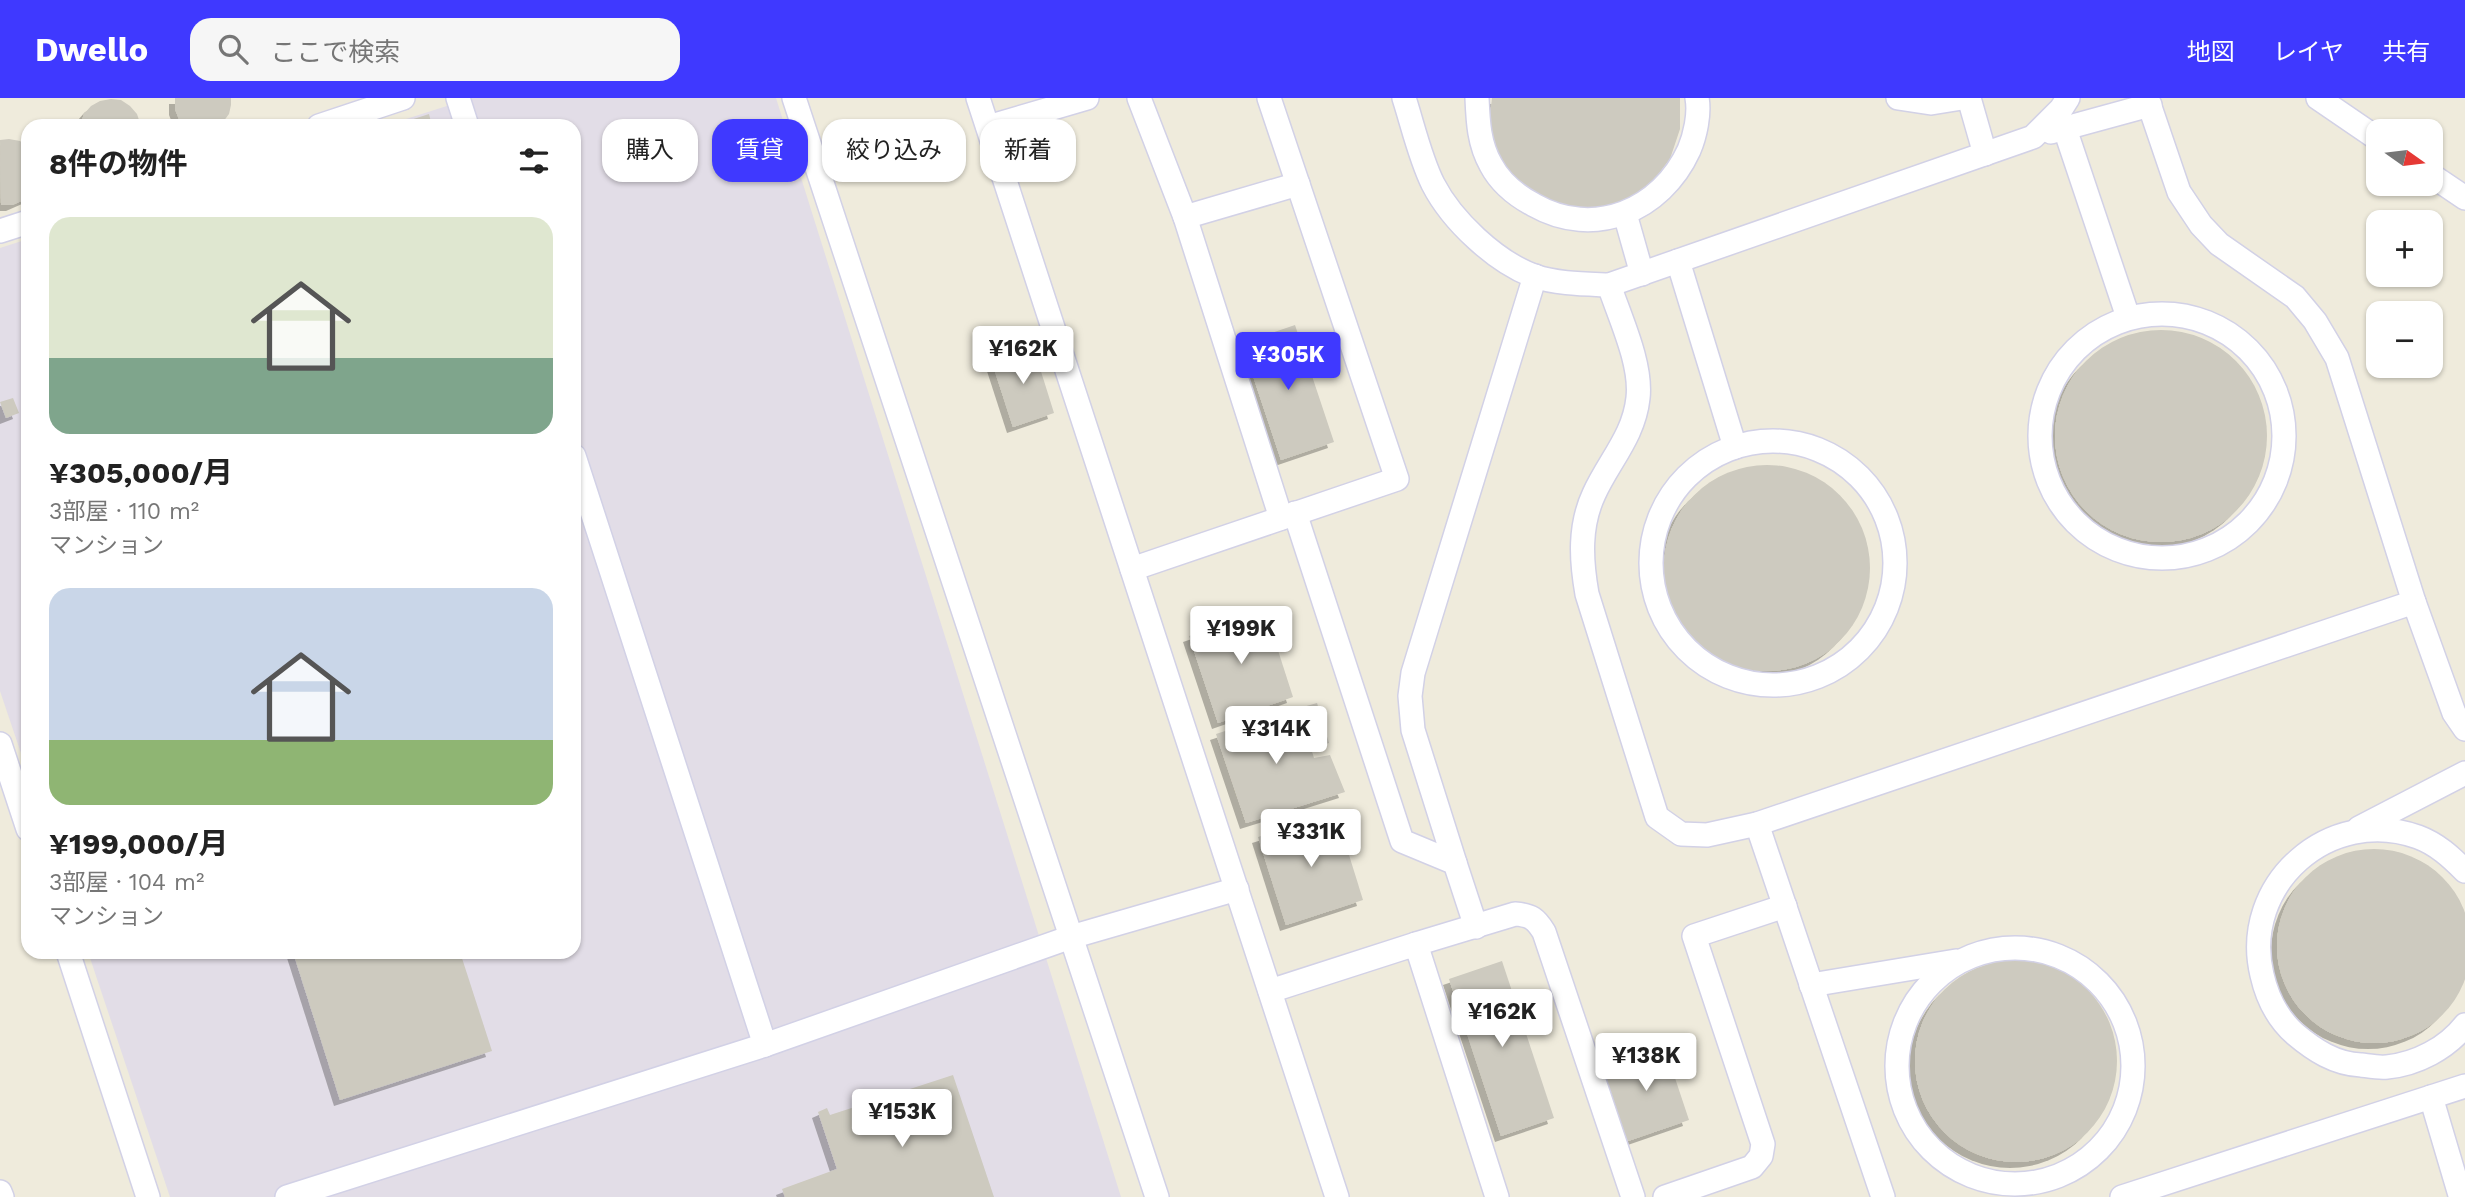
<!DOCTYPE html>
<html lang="ja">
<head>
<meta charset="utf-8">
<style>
	body { margin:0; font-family:"Work Sans","Noto Sans JP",sans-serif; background:#f6f6f6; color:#222; height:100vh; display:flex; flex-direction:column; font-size:26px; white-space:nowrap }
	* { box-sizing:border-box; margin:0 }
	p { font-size:23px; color:#767676 }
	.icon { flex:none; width:38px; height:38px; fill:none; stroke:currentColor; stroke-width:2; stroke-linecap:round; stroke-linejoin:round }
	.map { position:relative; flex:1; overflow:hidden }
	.details { position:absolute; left:21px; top:21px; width:560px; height:840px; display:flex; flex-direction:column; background:#fff; border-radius:21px; box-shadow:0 2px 5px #0004 }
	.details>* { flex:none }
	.banner { position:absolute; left:602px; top:21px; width:665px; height:63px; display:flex; gap:14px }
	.needle { width:46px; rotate:104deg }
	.controls { position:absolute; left:2366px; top:21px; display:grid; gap:14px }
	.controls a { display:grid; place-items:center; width:77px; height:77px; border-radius:14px; background:#fff; box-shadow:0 2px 5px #0004; font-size:35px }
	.price { position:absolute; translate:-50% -60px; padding:0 16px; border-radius:7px; background:#fff; color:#222; font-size:23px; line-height:46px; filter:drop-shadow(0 2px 4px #0008) }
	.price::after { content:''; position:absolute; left:50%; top:42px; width:21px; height:16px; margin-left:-10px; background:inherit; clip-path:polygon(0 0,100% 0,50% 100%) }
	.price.current { background:#3f39ff; color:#fff }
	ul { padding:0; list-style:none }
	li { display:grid; align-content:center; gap:14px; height:371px; padding:0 28px }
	li span { display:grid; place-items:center; height:217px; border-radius:21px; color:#555 }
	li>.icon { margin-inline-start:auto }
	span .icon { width:126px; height:126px; fill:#fffc; stroke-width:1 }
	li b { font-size:30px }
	h2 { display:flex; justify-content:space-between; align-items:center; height:84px; padding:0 28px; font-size:30px }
	.tag { padding:0 24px; border-radius:21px; background:#fff; box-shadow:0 2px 5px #0004; font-size:24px; line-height:63px }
	.tag.current { background:#3f39ff; color:#fff }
	header { display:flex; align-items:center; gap:42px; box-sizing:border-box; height:98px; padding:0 35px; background:#3f39ff; color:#fff }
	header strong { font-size:33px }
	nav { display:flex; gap:38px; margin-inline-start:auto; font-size:24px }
	.search { width:490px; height:63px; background:#f6f6f6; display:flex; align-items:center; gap:18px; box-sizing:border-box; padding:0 24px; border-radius:21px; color:#767676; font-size:26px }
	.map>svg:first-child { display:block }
	.industrial { fill:#e2dde7 }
	.building { fill:#cdcabf; filter:url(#shadow) }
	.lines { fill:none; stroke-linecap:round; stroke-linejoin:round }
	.minor-casing { stroke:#d2d1e6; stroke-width:26 }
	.minor { stroke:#fff; stroke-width:23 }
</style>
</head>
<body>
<header>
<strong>Dwello</strong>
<div class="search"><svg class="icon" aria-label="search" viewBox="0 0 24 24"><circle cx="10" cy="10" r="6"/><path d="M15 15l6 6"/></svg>ここで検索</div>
<nav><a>地図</a><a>レイヤ</a><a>共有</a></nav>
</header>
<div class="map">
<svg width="2465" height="1099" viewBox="0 0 2465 1099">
	<defs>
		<filter id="shadow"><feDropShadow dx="-6" dy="6" stdDeviation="0" flood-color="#0004"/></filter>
	</defs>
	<rect width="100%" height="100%" fill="#efebdc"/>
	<!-- industrial -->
	<g class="industrial">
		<path d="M 472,0 L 776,0 L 1121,1099 L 170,1099 L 88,854 L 574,854 L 574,28 L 384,28 Z"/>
		<path d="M 28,141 L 28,676 L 0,593 L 0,150 Z"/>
	</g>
	<!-- building -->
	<g class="building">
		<path d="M 175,0 L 231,0 L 231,7 L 229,16 L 220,28 L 186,28 L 179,21 L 175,11 Z"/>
		<path d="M 1492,0 L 1680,0 L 1680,31 L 1670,61 L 1651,86 L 1625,104 L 1595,112 L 1564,110 L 1535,98 L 1511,77 L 1495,50 L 1490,18 Z"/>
		<path d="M 111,1 L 121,2 L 130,8 L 137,16 L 141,28 L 80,28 L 84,16 L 91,8 L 100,3 Z"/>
		<path d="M 429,16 L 432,28 L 395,28 L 395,27 Z"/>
		<path d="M 9,41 L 20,43 L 28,49 L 28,100 L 12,107 L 1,107 L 0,42 Z"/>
		<path d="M 1295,227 L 1334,344 L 1281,362 L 1242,245 Z"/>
		<circle cx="2161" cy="338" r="106"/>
		<path d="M 1033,248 L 1054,315 L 1013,329 L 991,261 Z"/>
		<path d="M 13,300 L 19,315 L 6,320 L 0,304 Z"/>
		<circle cx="1767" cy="470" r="103"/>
		<path d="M 1265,512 L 1293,599 L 1218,625 L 1189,538 Z"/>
		<path d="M 1317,605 L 1329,645 L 1315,649 L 1303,609 Z"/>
		<path d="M 1298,609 L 1314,660 L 1330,657 L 1345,694 L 1246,725 L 1216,636 Z"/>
		<path d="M 1336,715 L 1363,802 L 1286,827 L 1258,739 Z"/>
		<circle cx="2374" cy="848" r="97"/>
		<path d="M 293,854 L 460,854 L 492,953 L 340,1002 Z"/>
		<circle cx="2016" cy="963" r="101"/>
		<path d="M 1502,863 L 1554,1020 L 1501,1038 L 1449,881 Z"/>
		<path d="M 1664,947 L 1689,1022 L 1628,1043 L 1603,968 Z"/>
		<path d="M 953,977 L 994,1099 L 785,1099 L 782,1091 L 837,1071 L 818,1014 L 827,1010 L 830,1017 Z"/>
	</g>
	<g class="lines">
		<!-- minor casing -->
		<g class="minor-casing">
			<g id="minor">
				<path d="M 458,0 L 467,28"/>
				<path d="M 794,0 L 1157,1099"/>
				<path d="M 978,0 L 1337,1099"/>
				<path d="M 1139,0 L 1185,119 L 1281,420"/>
				<path d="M 1404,0 C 1413,28 1420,60 1433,86 C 1452,123 1496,164 1534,178 C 1557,186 1585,186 1609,187 L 2033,39 L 2061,11 L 2068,0"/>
				<path d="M 1477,0 C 1478,24 1479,46 1491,67 C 1500,84 1517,98 1534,107 C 1594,141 1661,113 1689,52 C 1695,38 1700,16 1697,0"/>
				<path d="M 1898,0 L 1931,5 L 1962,0"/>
				<path d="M 1969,0 L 1985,56"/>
				<path d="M 2318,0 L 2378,41"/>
				<path d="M 319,28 L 403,0"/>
				<path d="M 988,29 L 1087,0"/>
				<path d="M 2065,31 L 2128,219"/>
				<path d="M 2051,34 L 2150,7"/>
				<path d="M 2431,77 L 2465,100"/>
				<path d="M 1625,116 L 1642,176"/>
				<path d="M 1185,119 L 1298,86"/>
				<path d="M 0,133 L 28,124"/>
				<path d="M 1678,163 L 1735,349"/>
				<path d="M 1609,187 C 1620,220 1642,266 1638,300 C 1634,338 1609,363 1594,396 C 1579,428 1581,462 1587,496 L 1657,719 L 1681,736 L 1707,737 L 1757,726 L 2414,504 L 2337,260 L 2315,223 L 2295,199 L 2219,146 L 2201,127 L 2179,94 L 2147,0"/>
				<circle cx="2162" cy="338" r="122"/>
				<circle cx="1773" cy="465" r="122"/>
				<path d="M 574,358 L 765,947"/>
				<path d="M 1295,415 L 1402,743 L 1455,765 L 1476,829"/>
				<path d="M 1132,471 L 1397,381 L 1269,0"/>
				<path d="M 2414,504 L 2454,615 L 2465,631"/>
				<path d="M 0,646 L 28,731"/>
				<path d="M 1757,726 L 1883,1099"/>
				<path d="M 2359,730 L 2465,675"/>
				<path d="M 1455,765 L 1413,632 L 1410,598 L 1413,575 L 1535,178"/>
				<path d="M 2465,773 C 2451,759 2437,746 2418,739 C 2330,707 2240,786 2262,877 C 2267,899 2278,921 2295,936 C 2314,952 2335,966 2361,967 C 2369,968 2379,970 2387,969 C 2417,966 2447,950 2465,927"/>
				<path d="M 1416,846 L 1515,816 C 1531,817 1536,821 1544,834 L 1633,1099"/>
				<circle cx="2015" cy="968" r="118"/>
				<path d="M 68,854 L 148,1099"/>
				<path d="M 1811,887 L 1956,863"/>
				<path d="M 1270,893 L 1416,846 L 1497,1099"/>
				<path d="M 2431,999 L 2460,1097"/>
				<path d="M 0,1094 L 2,1099"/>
				<path d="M 287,1099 L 765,947 L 1071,839 L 1237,791"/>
				<path d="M 1665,1099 L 1752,1069 L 1761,1058 L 1763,1046 L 1694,838 L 1785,808"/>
				<path d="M 2122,1099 L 2465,988"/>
			</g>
		</g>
		<!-- minor -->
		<use href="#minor" class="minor"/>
	</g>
</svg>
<div class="controls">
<a><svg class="needle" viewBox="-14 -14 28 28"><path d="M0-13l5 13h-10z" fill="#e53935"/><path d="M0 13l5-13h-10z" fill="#767676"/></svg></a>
<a>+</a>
<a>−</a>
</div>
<b class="price" style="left:1023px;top:288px">¥162K</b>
<b class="price current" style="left:1288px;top:294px">¥305K</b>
<b class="price" style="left:1241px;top:568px">¥199K</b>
<b class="price" style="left:1276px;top:668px">¥314K</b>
<b class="price" style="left:1311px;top:771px">¥331K</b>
<b class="price" style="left:1502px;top:951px">¥162K</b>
<b class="price" style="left:1646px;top:995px">¥138K</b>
<b class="price" style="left:902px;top:1051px">¥153K</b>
<div class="banner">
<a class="tag">購入</a>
<a class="tag current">賃貸</a>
<a class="tag">絞り込み</a>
<a class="tag">新着</a>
</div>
<section class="details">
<h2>8件の物件<svg class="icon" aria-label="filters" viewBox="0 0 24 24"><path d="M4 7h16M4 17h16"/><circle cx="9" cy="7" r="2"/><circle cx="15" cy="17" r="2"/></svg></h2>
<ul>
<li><span style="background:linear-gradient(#dfe7d0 65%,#7fa58c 0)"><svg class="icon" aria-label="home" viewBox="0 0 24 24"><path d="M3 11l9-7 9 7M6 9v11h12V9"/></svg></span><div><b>¥305,000/月</b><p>3部屋 · 110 m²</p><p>マンション</p></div></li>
<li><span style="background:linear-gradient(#c9d6e8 70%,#8fb573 0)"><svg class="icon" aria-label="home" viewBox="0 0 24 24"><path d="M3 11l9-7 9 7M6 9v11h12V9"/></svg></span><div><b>¥199,000/月</b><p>3部屋 · 104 m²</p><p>マンション</p></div></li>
</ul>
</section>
</div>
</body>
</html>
